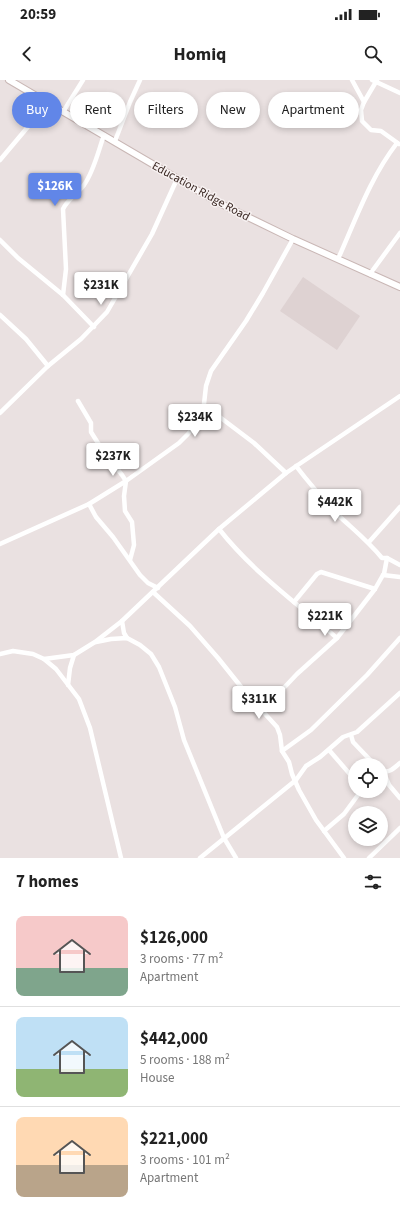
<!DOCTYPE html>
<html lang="en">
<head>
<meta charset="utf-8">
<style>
	body { margin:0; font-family:"Source Sans 3",sans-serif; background:#f2f2f2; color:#222; height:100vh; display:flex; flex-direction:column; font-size:15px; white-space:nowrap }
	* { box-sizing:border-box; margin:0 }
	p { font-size:13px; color:#767676 }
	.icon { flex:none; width:22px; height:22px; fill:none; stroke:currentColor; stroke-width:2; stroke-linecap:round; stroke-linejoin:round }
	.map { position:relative; height:778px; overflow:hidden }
	.panel { display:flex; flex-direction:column; background:#fff; flex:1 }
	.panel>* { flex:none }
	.hud { position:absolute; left:12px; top:12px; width:376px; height:36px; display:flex; gap:8px }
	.tools { position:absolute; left:348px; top:678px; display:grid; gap:8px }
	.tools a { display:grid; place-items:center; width:40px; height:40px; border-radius:50%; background:#fff; box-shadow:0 2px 6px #0003; font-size:20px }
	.price { position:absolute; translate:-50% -34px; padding:0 9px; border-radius:4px; background:#fff; color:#222; font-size:13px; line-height:26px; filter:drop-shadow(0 1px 2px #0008) }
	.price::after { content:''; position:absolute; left:50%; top:24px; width:12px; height:9px; margin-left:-6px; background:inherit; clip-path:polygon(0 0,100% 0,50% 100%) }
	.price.on { background:#6186e8; color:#fff }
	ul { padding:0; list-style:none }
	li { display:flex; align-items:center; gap:12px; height:100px; padding:0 16px }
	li+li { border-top:1px solid #e0e0e0 }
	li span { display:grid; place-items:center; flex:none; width:112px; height:80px; border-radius:8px; color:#555 }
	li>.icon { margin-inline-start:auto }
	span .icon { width:48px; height:48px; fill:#fffc; stroke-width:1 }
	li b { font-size:17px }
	h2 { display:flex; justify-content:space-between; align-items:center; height:48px; padding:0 16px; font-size:17px }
	.tag { padding:0 14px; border-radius:18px; background:#fff; box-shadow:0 2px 6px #0003; font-size:14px; line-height:36px }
	.tag.on { background:#6186e8; color:#fff }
	.status { display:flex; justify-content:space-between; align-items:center; height:28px; padding:0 20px; background:#fff; direction:ltr }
	.status svg { height:11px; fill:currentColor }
	header { display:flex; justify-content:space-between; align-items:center; height:52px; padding:0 16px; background:#fff; font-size:18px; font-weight:700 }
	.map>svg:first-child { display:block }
	.built { fill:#ded2d2 }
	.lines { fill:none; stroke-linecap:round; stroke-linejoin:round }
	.secondary-casing { stroke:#c9b7b5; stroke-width:8 }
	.street { stroke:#fff; stroke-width:4.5 }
	.secondary { stroke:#fff; stroke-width:6 }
	.labels { text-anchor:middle; stroke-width:3; stroke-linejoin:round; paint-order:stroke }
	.street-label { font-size:12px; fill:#392722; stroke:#f7f1f1 }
</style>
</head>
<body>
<div class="status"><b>20:59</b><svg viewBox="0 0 49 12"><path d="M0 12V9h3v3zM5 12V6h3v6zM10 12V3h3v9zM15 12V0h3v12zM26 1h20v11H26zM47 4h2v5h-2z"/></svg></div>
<header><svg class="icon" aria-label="back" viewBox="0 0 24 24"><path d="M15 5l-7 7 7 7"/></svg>Homiq<svg class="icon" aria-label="search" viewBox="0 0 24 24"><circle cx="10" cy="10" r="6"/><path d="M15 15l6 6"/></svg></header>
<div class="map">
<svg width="400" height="778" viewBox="0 0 400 778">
	<rect width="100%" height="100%" fill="#eae1e1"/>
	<!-- built -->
	<path class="built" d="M 303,197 L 360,236 L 337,270 L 280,231 Z"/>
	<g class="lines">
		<!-- secondary casing -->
		<g class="secondary-casing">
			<path id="secondary" d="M 9,0 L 219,123 L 293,159 L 400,207"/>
		</g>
		<!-- street -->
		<g class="street">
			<path d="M 352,0 L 364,22"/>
			<path d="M 372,0 L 400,13"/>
			<path d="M 377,0 L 364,22 L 361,30 L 362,41 L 371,50 L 381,51 L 399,64"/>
			<path d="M 63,32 L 83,0"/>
			<path d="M 115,61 L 130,22 L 140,0"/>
			<path d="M 0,80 L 48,23"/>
			<path d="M 0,160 L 18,178 L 63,215 L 94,247"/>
			<path d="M 338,179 C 356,139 370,98 397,63"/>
			<path d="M 370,194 L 400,153"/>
			<path d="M 63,215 L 66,189 L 63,129 C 67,120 77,114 84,105 C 94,91 98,72 104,55"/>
			<path d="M 0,235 L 26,259 L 48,286"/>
			<path d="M 78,321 L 91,343 L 91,352 L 103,371 L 122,395 L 126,401 L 124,416 L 125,431 L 132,442 L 134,465 L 130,480"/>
			<path d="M 0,333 L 48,286 L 81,259 L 107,232 L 152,154 L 177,99"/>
			<path d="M 203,333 L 214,333 L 217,335 L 254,363 L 286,393"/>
			<path d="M 296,386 C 309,403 323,419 338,435 C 354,450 368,461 382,478 L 387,478 L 400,485"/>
			<path d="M 89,424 L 96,437 L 113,457 L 140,495 L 148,503 L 158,508"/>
			<path d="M 219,449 C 252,491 296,523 337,558"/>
			<path d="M 369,462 L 400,427"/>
			<path d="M 0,464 L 89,424 L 126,401 L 179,363 L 188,354 L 194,346 L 198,337 L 203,333 L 206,306 L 211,291 L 246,241 L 263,213 L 293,159"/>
			<path d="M 383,495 L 400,497"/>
			<path d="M 153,512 L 190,546 L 218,578 L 246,613 L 277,647 L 280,655 L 282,671 L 289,682 L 292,694 L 299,710 L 316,740 L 344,778"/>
			<path d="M 294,522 L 317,494 L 321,492 L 375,509"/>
			<path d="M 122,541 L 124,553 L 127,558"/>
			<path d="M 96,562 L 111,559 L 127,558 L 140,565 L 151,574 L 159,587 L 175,627 L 184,660 L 224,758 L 236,778"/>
			<path d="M 0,574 L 13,571 L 33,574 L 44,579 L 56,589 L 79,619 L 90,648 L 121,778"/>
			<path d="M 44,579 L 74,575 L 95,562 L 122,541 L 219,449 L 286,393 L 400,316"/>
			<path d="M 68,605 L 70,588 L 74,575"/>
			<path d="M 262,631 L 297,594 L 337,558 L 375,509 L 383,495 L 384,494 L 387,478"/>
			<path d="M 351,655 L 353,662 L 375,685"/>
			<path d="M 329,670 L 355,700"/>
			<path d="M 282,671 L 311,650 L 367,595 L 400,558"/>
			<path d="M 381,690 C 389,694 394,688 400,683"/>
			<path d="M 381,693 L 383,691 L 389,705 L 400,718"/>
			<path d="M 324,751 L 344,734 L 361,711"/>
			<path d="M 200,778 L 296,700 L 306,686 L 320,677 L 343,657 L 357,652 L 400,613"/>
			<path d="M 369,778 L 400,748"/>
		</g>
		<!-- secondary -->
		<use href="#secondary" class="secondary"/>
	</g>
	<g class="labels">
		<!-- street labels -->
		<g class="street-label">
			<text transform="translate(201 111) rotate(29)" y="4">Education Ridge Road</text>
		</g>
	</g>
</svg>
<div class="tools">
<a><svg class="icon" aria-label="locate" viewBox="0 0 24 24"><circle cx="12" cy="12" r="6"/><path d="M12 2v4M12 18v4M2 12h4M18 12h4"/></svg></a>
<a><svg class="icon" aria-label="layers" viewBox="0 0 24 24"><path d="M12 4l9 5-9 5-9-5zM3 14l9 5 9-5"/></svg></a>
</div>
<b class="price on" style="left:55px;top:127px">$126K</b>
<b class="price" style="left:101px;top:226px">$231K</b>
<b class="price" style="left:195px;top:358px">$234K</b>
<b class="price" style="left:113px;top:397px">$237K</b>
<b class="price" style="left:335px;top:443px">$442K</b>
<b class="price" style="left:325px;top:557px">$221K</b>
<b class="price" style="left:259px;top:640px">$311K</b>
<div class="hud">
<a class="tag on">Buy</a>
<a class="tag">Rent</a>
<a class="tag">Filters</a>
<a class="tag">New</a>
<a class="tag">Apartment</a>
</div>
</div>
<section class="panel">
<h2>7 homes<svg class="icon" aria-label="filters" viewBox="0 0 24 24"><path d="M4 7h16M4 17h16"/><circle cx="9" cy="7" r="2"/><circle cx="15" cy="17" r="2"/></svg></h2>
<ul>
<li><span style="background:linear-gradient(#f6c9c9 65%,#7fa58c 0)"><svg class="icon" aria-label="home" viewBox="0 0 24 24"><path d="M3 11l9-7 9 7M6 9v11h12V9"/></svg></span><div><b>$126,000</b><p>3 rooms · 77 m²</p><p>Apartment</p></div></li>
<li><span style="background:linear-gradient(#bfe0f5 65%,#8fb573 0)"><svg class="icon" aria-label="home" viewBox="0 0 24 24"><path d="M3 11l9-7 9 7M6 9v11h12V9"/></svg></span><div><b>$442,000</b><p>5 rooms · 188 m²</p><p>House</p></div></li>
<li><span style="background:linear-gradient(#ffd9b3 60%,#b9a48a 0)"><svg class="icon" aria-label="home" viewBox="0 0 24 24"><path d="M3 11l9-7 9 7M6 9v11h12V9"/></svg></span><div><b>$221,000</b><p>3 rooms · 101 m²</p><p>Apartment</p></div></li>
</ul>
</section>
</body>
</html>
